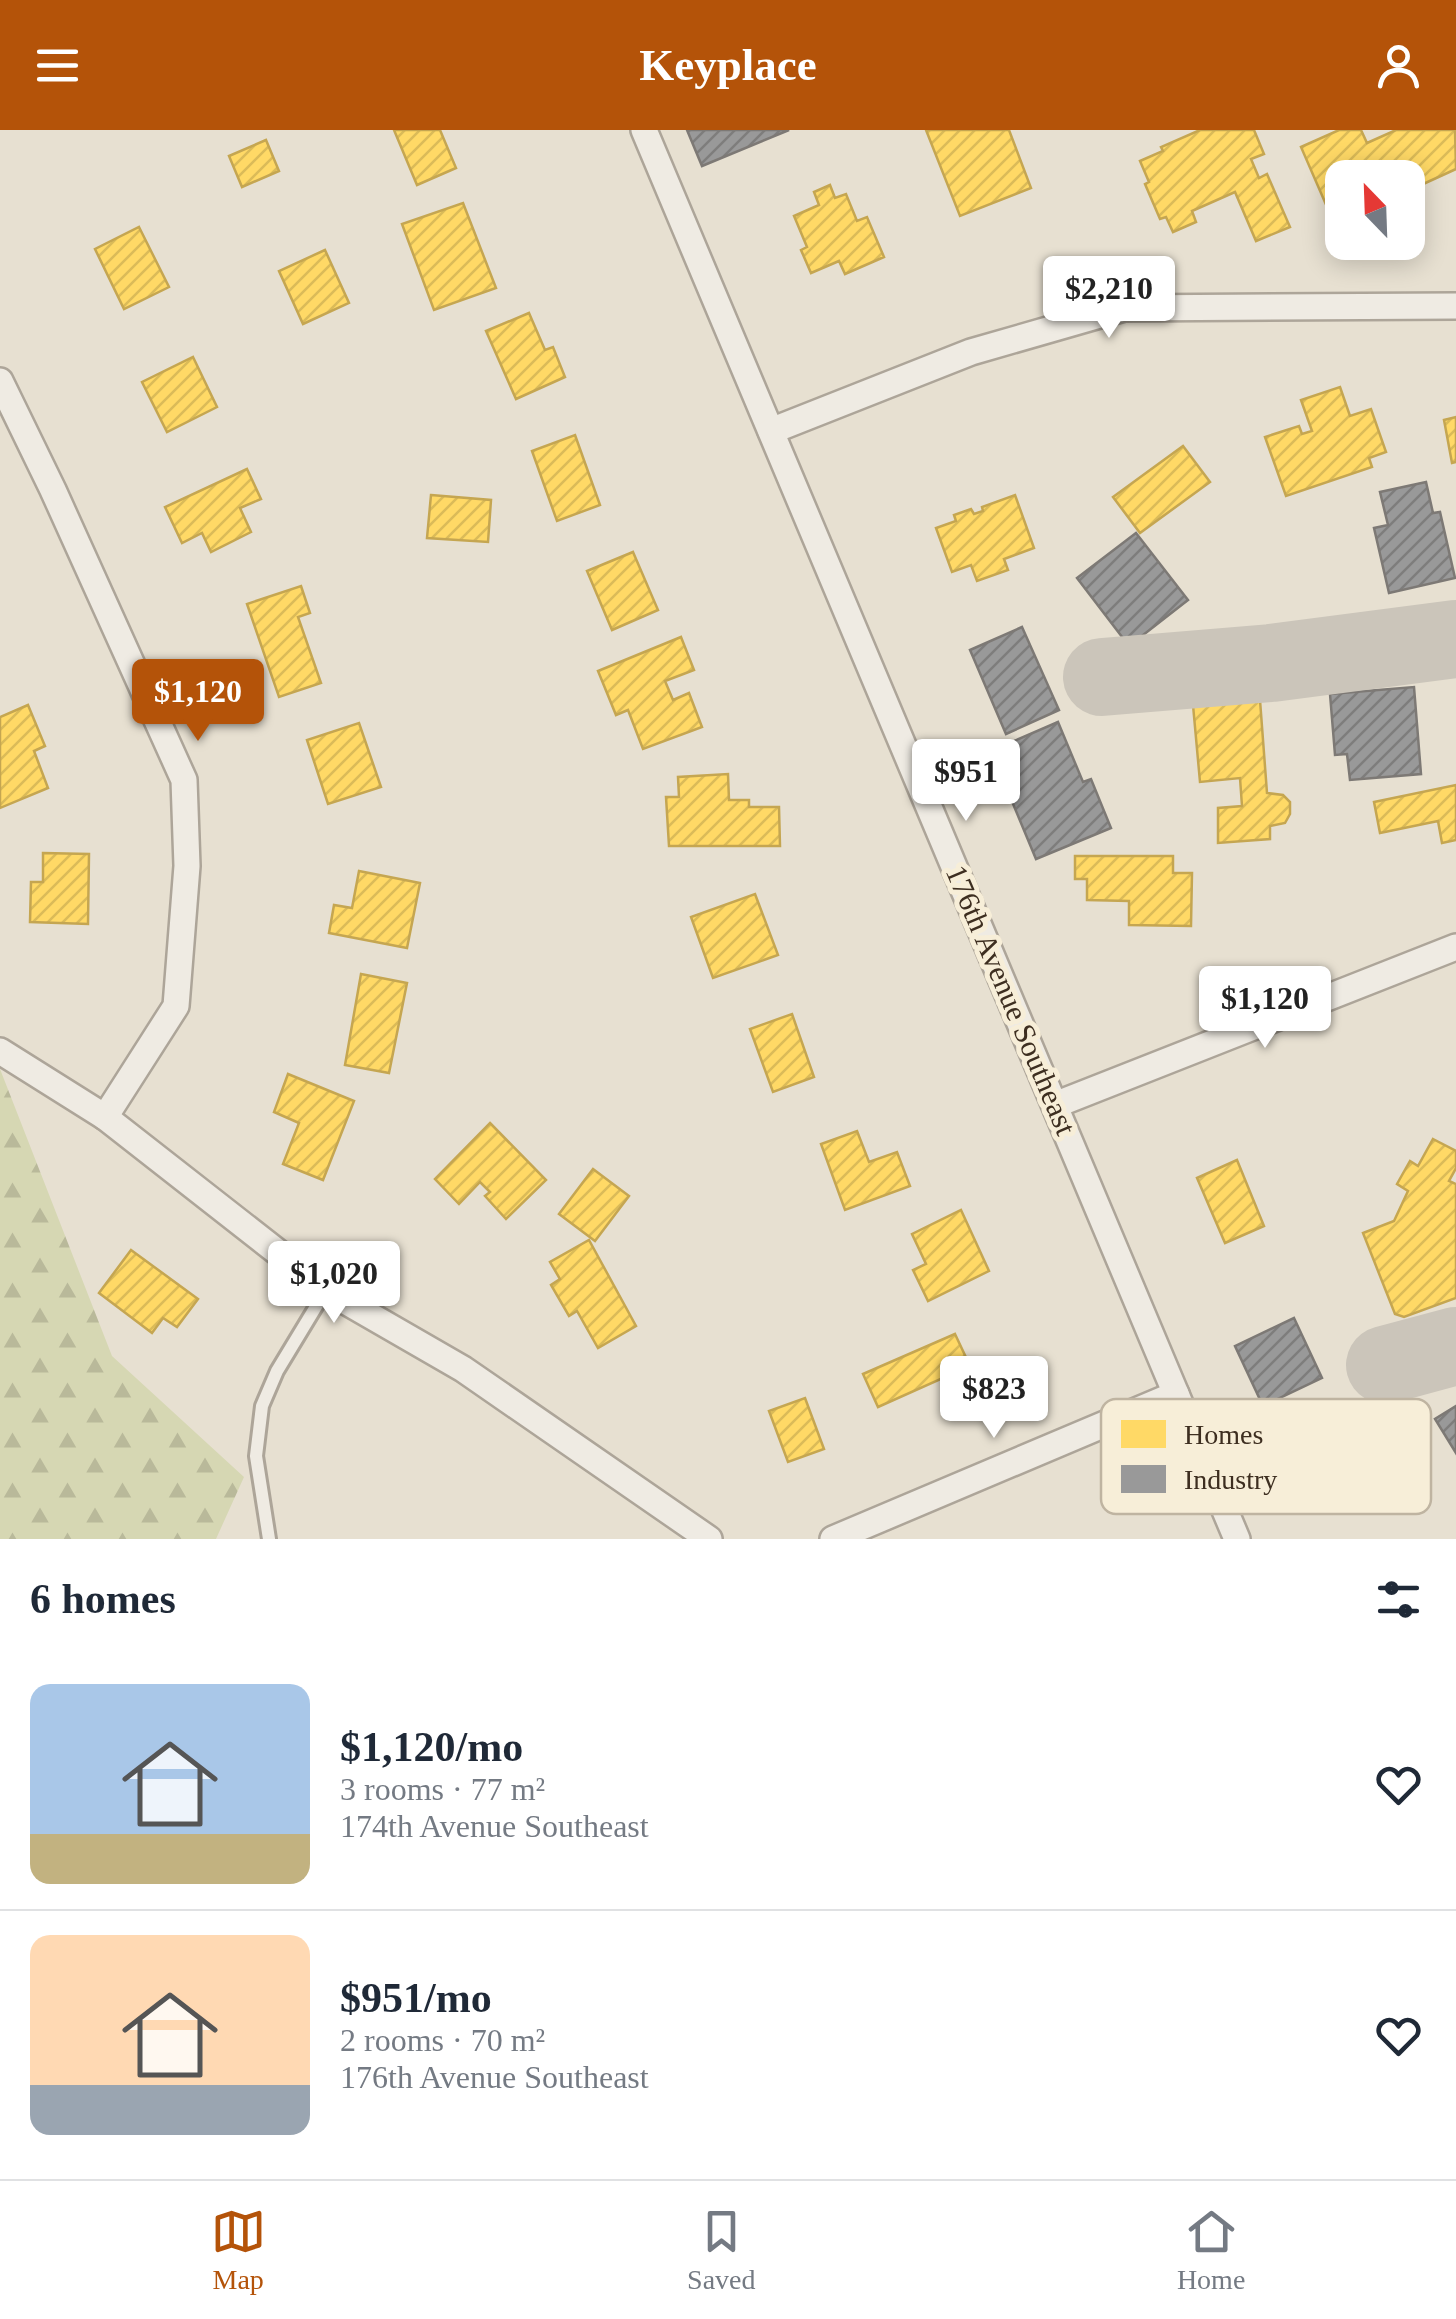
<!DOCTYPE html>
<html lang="en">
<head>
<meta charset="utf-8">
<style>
	body { margin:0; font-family:Georgia,serif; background:#f6f6f7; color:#1f2937; height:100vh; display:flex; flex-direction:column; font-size:38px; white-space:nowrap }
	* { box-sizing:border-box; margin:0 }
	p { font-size:32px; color:#747a83 }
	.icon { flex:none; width:55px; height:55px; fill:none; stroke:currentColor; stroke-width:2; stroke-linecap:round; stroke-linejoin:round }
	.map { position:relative; height:1409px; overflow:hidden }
	.details { display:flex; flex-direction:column; background:#fff; flex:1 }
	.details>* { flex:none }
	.needle { width:65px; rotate:337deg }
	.controls { position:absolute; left:1325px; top:30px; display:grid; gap:20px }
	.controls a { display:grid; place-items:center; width:100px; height:100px; border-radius:20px; background:#fff; box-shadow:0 5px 25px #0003; font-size:50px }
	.price { position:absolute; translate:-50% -85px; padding:0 22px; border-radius:10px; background:#fff; color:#222; font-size:32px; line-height:65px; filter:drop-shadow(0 2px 5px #0008) }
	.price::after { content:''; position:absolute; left:50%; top:60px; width:30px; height:22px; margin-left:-15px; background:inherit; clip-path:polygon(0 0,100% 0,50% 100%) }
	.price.active { background:#b45309; color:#fff }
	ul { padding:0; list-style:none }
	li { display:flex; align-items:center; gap:30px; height:250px; padding:0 30px }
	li+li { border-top:2px solid #e0e1e3 }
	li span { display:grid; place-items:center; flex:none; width:280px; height:200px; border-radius:20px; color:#555 }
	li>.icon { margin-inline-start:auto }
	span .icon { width:120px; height:120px; fill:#fffc; stroke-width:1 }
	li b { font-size:42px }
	h2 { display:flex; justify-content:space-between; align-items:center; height:120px; padding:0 30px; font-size:42px }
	header { display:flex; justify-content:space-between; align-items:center; height:130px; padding:0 30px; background:#b45309; color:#fff; font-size:45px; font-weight:600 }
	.dock { display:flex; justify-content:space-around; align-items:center; height:140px; border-top:2px solid #e0e1e3; background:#fff; font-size:28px; color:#747a83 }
	.dock a { display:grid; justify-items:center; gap:5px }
	.dock .active { color:#b45309 }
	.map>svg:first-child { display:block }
	.forest { fill:url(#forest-firs) }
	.homes { fill:url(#homes-hatch); stroke:#c5a651; stroke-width:2.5 }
	.industry { fill:url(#industry-hatch); stroke:#7d7975; stroke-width:2.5 }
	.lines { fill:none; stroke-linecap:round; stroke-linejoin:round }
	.taxiway { stroke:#cbc5ba; stroke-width:78 }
	.lane-casing { stroke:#ada599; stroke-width:18 }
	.street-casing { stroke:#ada599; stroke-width:30 }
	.lane { stroke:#efebe3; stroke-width:12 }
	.street { stroke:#efebe3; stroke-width:25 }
	.labels { text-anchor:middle; stroke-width:10; stroke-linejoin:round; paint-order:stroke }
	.street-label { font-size:30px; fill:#3d2e20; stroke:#f7eed8 }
	.key { fill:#f7eed8; stroke:#bfb4a1; stroke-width:2.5 }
	.key-label { font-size:28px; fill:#3d2e20 }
</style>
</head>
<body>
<header><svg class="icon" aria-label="menu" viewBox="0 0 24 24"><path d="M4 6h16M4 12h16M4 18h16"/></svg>Keyplace<svg class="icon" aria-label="person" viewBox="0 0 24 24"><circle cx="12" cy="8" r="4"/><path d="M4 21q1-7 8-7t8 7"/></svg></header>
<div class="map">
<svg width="1456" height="1409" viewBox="0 0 1456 1409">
	<defs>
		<pattern id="forest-firs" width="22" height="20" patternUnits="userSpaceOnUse" patternTransform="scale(2.5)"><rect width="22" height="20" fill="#d6d7b3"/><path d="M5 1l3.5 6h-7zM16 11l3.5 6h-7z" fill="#b9b99a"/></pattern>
		<pattern id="homes-hatch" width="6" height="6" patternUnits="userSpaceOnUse" patternTransform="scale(2.5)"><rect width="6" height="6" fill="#ffd966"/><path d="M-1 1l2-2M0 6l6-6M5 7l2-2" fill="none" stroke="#dbbb58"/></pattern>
		<pattern id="industry-hatch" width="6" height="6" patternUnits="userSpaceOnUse" patternTransform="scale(2.5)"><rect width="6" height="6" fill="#999"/><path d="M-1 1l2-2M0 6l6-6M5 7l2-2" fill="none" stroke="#7e7d7c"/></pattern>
	</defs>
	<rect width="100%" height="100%" fill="#e7e0d1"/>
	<!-- forest -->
	<path class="forest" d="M 0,939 L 112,1226 L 244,1347 L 216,1409 L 0,1409 Z"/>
	<!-- homes -->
	<g class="homes">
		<path d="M 394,0 L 440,0 L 456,38 L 417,55 Z"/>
		<path d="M 926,0 L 1009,0 L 1031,58 L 960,86 Z"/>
		<path d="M 1200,0 L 1254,0 L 1264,24 L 1251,29 L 1259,48 L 1267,44 L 1290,97 L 1256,111 L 1235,62 L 1192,81 L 1196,92 L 1173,102 L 1166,87 L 1160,89 L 1145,54 L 1149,52 L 1140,31 L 1163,21 L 1161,17 Z"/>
		<path d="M 1339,0 L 1361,0 L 1367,13 L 1396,0 L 1455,0 L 1456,39 L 1408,61 L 1408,48 L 1342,48 L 1342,89 L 1334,93 L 1301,17 Z"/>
		<path d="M 266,10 L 279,41 L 242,57 L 229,26 Z"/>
		<path d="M 830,55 L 835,68 L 846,64 L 857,91 L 867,87 L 884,127 L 845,144 L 839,131 L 811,143 L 801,120 L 807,117 L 794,86 L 819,75 L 814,62 Z"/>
		<path d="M 463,73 L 496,158 L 434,180 L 402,94 Z"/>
		<path d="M 139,97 L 169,157 L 124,179 L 95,119 Z"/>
		<path d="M 325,120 L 349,173 L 303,194 L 279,141 Z"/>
		<path d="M 529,183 L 545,220 L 553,217 L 565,247 L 516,269 L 486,201 Z"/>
		<path d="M 193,227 L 217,277 L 167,302 L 142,252 Z"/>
		<path d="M 1340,257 L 1350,286 L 1371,279 L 1386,322 L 1369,328 L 1372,337 L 1286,366 L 1265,307 L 1299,296 L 1302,304 L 1312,301 L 1301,270 Z"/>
		<path d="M 1456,287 L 1456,332 L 1452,333 L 1444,290 Z"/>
		<path d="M 575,305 L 600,375 L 557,391 L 532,321 Z"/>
		<path d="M 1183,316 L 1210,352 L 1140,403 L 1113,367 Z"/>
		<path d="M 247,339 L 261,369 L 240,378 L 251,402 L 211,422 L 202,403 L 182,413 L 165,377 Z"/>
		<path d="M 431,365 L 491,370 L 488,412 L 427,408 Z"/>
		<path d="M 1015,365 L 1034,418 L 1004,429 L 1008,440 L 977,451 L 971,435 L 952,442 L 936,398 L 956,391 L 954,385 L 971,379 L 974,384 L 983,381 L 982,377 Z"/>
		<path d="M 633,422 L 658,480 L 612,500 L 587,441 Z"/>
		<path d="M 301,456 L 310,483 L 298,487 L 321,553 L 279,567 L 247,474 Z"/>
		<path d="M 681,507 L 694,540 L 665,551 L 673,570 L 689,563 L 702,597 L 643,619 L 628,580 L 616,585 L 598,541 Z"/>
		<path d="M 1260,570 L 1267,663 L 1283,665 L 1290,672 L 1290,684 L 1285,693 L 1270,696 L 1270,709 L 1218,713 L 1218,678 L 1242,676 L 1240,648 L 1200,652 L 1193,575 Z"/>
		<path d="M 28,575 L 45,616 L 34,621 L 48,658 L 0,678 L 0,587 Z"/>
		<path d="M 359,593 L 381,657 L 328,674 L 307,610 Z"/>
		<path d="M 728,644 L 729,670 L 749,670 L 749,677 L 779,677 L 780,716 L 669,716 L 666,667 L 679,667 L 678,647 Z"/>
		<path d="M 1456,655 L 1456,710 L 1442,713 L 1438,691 L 1380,703 L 1374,672 Z"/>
		<path d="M 43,723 L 89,724 L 88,794 L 30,792 L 31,752 L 43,752 Z"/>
		<path d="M 1075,726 L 1173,726 L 1173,743 L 1192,743 L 1191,796 L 1129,795 L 1129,771 L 1087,770 L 1087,749 L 1075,749 Z"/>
		<path d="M 359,741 L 420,753 L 407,818 L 329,803 L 334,775 L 352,778 Z"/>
		<path d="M 755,764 L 778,825 L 713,848 L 691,787 Z"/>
		<path d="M 361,844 L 407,853 L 389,943 L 345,935 Z"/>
		<path d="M 792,884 L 814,947 L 773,962 L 750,899 Z"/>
		<path d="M 288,944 L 354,971 L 323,1050 L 283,1034 L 299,993 L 274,982 Z"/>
		<path d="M 490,993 L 546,1050 L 506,1089 L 485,1066 L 490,1062 L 480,1052 L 459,1074 L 435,1049 Z"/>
		<path d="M 857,1001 L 869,1032 L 897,1022 L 910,1056 L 845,1080 L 821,1014 Z"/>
		<path d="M 1433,1009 L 1456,1021 L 1456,1038 L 1449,1051 L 1456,1054 L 1456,1168 L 1404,1187 L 1395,1184 L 1363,1103 L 1394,1091 L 1408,1061 L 1397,1054 L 1410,1031 L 1418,1036 Z"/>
		<path d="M 1237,1030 L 1264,1096 L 1225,1113 L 1197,1048 Z"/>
		<path d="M 593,1039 L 629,1066 L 595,1111 L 559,1084 Z"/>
		<path d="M 961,1080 L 989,1141 L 928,1171 L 913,1140 L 926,1134 L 912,1104 Z"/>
		<path d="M 589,1110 L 636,1196 L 598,1218 L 577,1181 L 569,1186 L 551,1155 L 560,1149 L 550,1132 Z"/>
		<path d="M 131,1120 L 198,1169 L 177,1197 L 163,1188 L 152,1203 L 99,1163 Z"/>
		<path d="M 955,1204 L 970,1236 L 878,1277 L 863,1244 Z"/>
		<path d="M 805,1268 L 824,1319 L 788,1332 L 769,1281 Z"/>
	</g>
	<!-- industry -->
	<g class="industry">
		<path d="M 687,0 L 789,0 L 702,36 Z"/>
		<path d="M 1426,352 L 1433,383 L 1440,382 L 1455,448 L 1389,463 L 1374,398 L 1388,395 L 1380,362 Z"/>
		<path d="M 1136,403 L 1188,470 L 1129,516 L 1077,448 Z"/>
		<path d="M 1022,497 L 1059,580 L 1006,604 L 970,520 Z"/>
		<path d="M 1414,557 L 1421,644 L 1350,650 L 1347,624 L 1335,625 L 1330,564 Z"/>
		<path d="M 1058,592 L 1083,652 L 1091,649 L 1111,698 L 1036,729 L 991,621 Z"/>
		<path d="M 1294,1188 L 1322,1248 L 1263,1276 L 1235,1216 Z"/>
		<path d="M 1456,1276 L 1456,1323 L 1435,1289 Z"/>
	</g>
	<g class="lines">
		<!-- taxiway -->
		<g class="taxiway">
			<path d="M 1102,547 L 1271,533 L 1456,509"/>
			<path d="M 1385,1235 L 1456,1216"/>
		</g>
		<!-- lane casing -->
		<g class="lane-casing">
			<path id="lane" d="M 269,1409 L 256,1326 L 262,1276 L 277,1241 L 326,1160"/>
		</g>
		<!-- street casing -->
		<g class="street-casing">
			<g id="street">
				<path d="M 644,0 L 1237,1409"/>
				<path d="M 0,251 L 53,360 L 184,650 L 187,736 L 176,876 L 105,987"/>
				<path d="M 771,301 L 971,222 L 1124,178 L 1456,176"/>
				<path d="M 0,921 L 105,987 L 326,1160 L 463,1239 L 709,1409"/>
				<path d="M 1055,975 L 1456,817"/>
				<path d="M 833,1409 L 1176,1264"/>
			</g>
		</g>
		<!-- lane -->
		<use href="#lane" class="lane"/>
		<!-- street -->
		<use href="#street" class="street"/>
	</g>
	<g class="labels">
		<!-- street labels -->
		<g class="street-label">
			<text transform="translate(1011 870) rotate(67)" y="10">176th Avenue Southeast</text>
		</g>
	</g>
	<!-- legend -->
	<rect x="1101" y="1269" width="330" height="115" rx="15" class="key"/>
	<rect x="1121" y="1290" width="45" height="28" fill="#ffd966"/>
	<rect x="1121" y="1335" width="45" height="28" fill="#999"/>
	<g class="key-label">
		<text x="1184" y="1314">Homes</text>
		<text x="1184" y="1359">Industry</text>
	</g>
</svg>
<div class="controls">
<a><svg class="needle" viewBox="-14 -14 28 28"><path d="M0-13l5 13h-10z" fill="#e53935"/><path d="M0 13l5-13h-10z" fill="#747a83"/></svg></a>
</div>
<b class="price" style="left:1109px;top:211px">$2,210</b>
<b class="price active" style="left:198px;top:614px">$1,120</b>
<b class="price" style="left:966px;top:694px">$951</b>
<b class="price" style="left:1265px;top:921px">$1,120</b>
<b class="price" style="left:334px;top:1196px">$1,020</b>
<b class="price" style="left:994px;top:1311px">$823</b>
</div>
<section class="details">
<h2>6 homes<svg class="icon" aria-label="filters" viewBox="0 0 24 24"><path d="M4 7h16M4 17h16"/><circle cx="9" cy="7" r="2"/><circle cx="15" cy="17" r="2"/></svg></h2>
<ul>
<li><span style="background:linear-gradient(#a9c7e8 75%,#c2b280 0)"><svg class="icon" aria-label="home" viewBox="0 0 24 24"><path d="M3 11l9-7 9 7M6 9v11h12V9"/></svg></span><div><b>$1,120/mo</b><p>3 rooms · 77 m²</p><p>174th Avenue Southeast</p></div><svg class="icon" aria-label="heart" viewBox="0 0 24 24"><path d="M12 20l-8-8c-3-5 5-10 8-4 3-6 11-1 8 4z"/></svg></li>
<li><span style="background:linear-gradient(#ffd9b3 75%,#9aa5b1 0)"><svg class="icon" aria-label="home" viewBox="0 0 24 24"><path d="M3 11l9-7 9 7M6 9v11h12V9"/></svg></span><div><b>$951/mo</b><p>2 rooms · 70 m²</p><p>176th Avenue Southeast</p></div><svg class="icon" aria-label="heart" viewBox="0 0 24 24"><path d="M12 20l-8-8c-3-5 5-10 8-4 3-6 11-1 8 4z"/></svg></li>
</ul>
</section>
<nav class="dock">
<a class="active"><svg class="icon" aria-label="map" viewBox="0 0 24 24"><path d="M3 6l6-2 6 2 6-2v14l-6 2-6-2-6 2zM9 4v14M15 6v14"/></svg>Map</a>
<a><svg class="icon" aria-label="saved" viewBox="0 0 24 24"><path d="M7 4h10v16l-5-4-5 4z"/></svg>Saved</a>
<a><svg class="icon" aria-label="home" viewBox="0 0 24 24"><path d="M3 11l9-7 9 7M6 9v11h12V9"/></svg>Home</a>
</nav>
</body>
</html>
